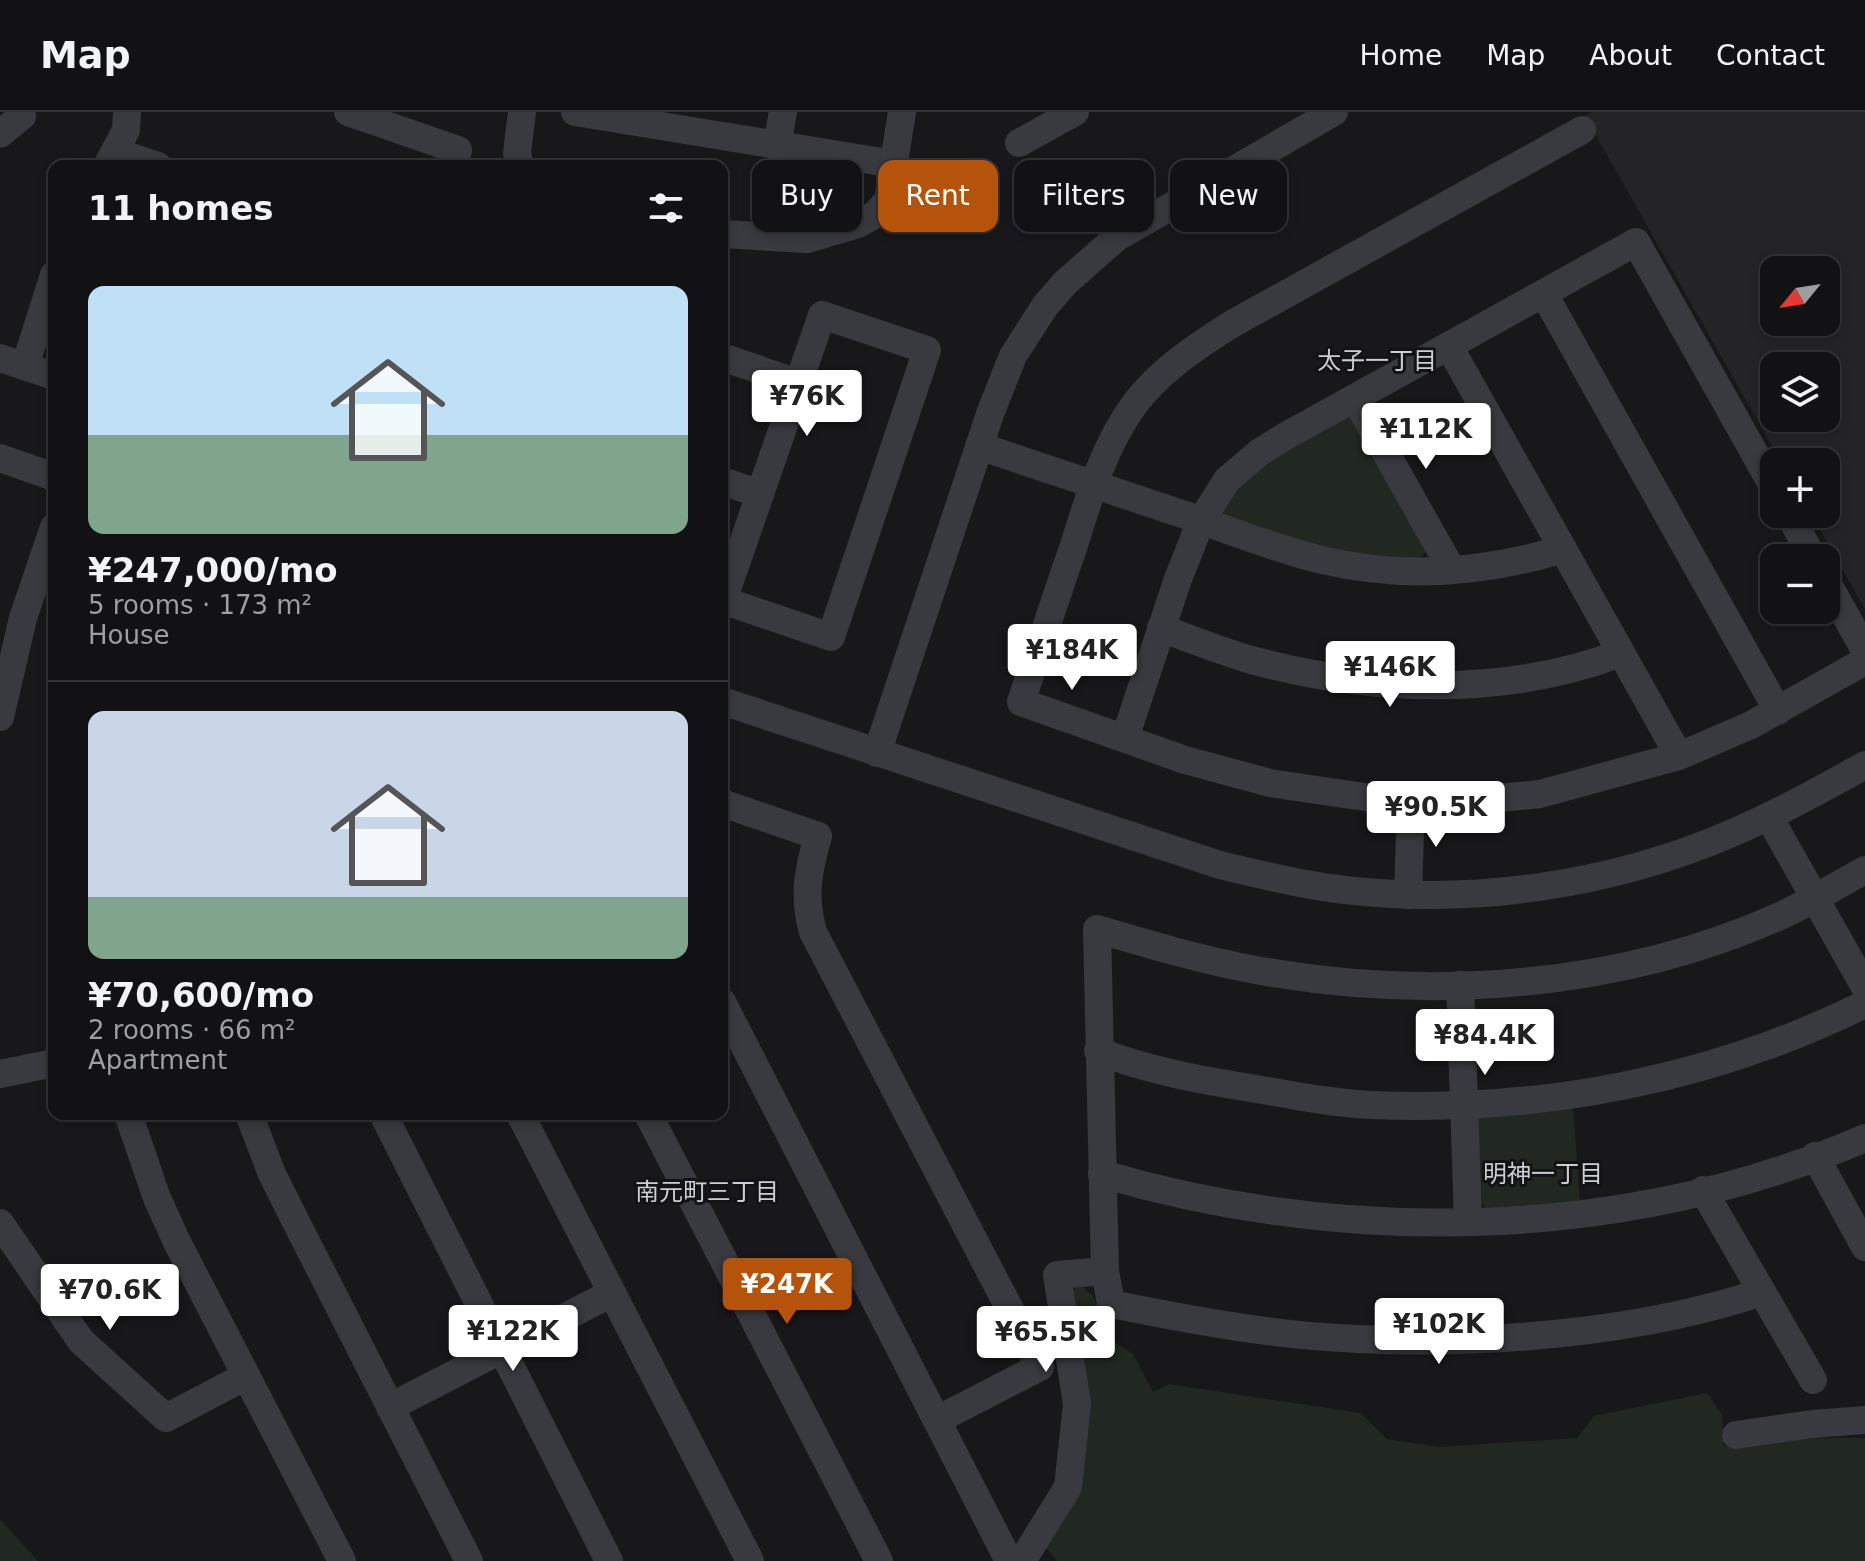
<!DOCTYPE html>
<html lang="en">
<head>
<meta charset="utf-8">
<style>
	body { margin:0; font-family:"DejaVu Sans","Noto Sans JP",sans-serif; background:#1f2022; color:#f1f3f6; height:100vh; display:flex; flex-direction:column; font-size:30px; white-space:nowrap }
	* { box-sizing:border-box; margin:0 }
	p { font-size:26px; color:#9c9ea0 }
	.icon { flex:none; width:44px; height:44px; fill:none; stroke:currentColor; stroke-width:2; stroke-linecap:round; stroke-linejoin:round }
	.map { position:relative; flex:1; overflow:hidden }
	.panel { position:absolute; left:48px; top:48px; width:680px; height:960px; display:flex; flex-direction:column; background:#121214; border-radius:16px; box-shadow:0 4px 12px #0003,0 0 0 2px #313234 }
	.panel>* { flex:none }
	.guide { position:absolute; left:752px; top:48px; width:760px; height:72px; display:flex; gap:16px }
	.needle { width:52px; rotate:240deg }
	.fabs { position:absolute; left:1760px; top:144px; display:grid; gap:16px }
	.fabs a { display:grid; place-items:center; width:80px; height:80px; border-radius:16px; background:#121214; box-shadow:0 4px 12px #0003,0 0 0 2px #313234; font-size:40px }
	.price { position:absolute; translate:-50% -68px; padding:0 18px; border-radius:8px; background:#fff; color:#222; font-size:26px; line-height:52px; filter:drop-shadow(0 2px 4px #0008) }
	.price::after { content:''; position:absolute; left:50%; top:48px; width:24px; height:18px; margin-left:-12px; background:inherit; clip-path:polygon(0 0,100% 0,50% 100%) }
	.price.current { background:#b45309; color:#fff }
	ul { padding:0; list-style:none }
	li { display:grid; align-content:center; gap:16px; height:424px; padding:0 40px }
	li+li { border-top:2px solid #313234 }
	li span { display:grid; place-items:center; height:248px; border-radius:16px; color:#555 }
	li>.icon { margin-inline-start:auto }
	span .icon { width:144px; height:144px; fill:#fffc; stroke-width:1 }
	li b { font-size:34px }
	h2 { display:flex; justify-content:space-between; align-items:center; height:96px; padding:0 40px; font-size:34px }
	.pill { padding:0 28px; border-radius:16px; background:#121214; box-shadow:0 4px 12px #0003,0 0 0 2px #313234; font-size:28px; line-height:72px }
	.pill.current { background:#b45309; color:#fff }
	header { display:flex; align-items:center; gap:48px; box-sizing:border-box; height:112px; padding:0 40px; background:#121214; border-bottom:2px solid #313234 }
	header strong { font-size:38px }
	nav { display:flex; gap:44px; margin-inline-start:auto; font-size:28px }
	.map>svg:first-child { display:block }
	.built { fill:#242427; fill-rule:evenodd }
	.green { fill:#202821 }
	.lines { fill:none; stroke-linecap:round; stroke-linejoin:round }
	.minor { stroke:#393a3f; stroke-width:28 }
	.labels { text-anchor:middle; stroke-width:6; stroke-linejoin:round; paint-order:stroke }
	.neighbourhood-label { font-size:24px; fill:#ccced5; stroke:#131315 }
</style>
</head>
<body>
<header>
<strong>Map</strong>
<nav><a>Home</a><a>Map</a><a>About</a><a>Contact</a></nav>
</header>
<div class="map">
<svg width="1865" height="1449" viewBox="0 0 1865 1449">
	<rect width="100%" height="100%" fill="#18181a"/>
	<!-- built -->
	<path class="built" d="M 1592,0 L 1865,0 L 1865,497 L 1811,402 L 1826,402 L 1826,350 L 1781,350 L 1585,4 ZM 1774,158 L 1826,158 L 1826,210 L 1774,210 ZM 1774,254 L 1826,254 L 1826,306 L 1774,306 Z"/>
	<!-- green -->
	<g class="green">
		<path d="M 1344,302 L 1360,309 L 1430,435 L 1416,450 L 1338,441 L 1224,407 L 1220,390 L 1246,363 Z"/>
		<path d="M 1573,993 L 1580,1090 L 1488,1100 L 1476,1084 L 1472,1009 L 1486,1000 Z"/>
		<path d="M 1078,1171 L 1092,1183 L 1116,1231 L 1133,1242 L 1153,1280 L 1169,1272 L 1360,1301 L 1387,1327 L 1440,1335 L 1577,1326 L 1594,1304 L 1707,1281 L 1722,1302 L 1724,1334 L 1804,1326 L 1865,1326 L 1865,1449 L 1057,1449 L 1043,1432 L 1079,1368 L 1071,1182 Z"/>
		<path d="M 0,1407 L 38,1449 L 0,1449 Z"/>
	</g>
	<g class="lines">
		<!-- minor -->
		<g class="minor">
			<path d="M 348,0 L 458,38 L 453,54"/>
			<path d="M 575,0 L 894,52"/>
			<path d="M 1582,18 L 1232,212 C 1197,234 1159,259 1134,293 C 1104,334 1089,385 1074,433 C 1056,485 1039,537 1021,590 L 1185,648 L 1270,671 L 1371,686 L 1450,691 L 1540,682 L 1679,644 L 1751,613 L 1865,549"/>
			<path d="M 0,22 L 22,4"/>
			<path d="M 1019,31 L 1075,0"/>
			<path d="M 777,33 L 783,0"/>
			<path d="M 116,40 L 158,54"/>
			<path d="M 107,54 L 126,18 L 127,0"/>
			<path d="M 520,54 L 517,41 L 522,0"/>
			<path d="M 722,122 L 807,127 L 858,112 L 876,102 L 888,88 L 902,0"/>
			<path d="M 1544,182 L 1778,599"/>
			<path d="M 1449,234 L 1679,644"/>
			<path d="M 722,245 L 798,271"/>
			<path d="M 0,246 L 54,264"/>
			<path d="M 25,254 L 54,163"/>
			<path d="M 1355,286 L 1452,458"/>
			<path d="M 979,334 C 1049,357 1118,381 1188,404 C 1232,419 1276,437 1322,448 C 1402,467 1485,461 1563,437"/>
			<path d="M 0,346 L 54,365"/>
			<path d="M 722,369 L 760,382"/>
			<path d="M 1789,402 L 1813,446"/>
			<path d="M 1826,469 L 1865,538"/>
			<path d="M 722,488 L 831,525 L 927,238 L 822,203 L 723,489"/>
			<path d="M 1161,516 C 1190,527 1218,538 1248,547 C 1367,580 1503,586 1621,541"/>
			<path d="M 722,589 L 1220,753 C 1262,763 1303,773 1345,778 C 1474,793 1611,773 1730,722 C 1777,702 1821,678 1865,653"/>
			<path d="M 0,605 L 23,506 L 54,415"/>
			<path d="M 1125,626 L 1178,467 L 1201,409 L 1227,368 L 1260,340 L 1284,325 L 1636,130 L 1774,376"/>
			<path d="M 877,641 L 990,302 L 1013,244 L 1045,194 L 1065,171 L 1116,126 L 1334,0"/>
			<path d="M 722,691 L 818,724 C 808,759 803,784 813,820 L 1040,1255 L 937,1308"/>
			<path d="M 1769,705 L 1865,875"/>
			<path d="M 1408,783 L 1411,690"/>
			<path d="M 1460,873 L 1468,1109"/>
			<path d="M 722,890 L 1009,1449"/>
			<path d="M 1098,939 C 1147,958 1199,968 1251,976 C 1291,983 1331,991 1371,993 C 1541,1000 1712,968 1865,892"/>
			<path d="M 0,962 L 54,951"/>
			<path d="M 128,1002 L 157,1086 L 176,1128 L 342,1449"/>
			<path d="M 249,1002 L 272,1062 L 296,1110 L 469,1449"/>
			<path d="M 383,1002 L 609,1449"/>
			<path d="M 520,1002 L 750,1449"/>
			<path d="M 648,1002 L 879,1449"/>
			<path d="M 1815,1044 L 1865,1135"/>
			<path d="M 1102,1062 C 1350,1134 1626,1129 1865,1026"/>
			<path d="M 1703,1078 L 1813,1268"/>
			<path d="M 0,1111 L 81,1229 L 166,1306 L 246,1264"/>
			<path d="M 1762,1180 C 1640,1221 1486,1233 1358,1227 C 1275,1224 1192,1208 1111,1192 L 1105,1159 L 1097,817 C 1151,833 1205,849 1261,859 C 1432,889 1620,876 1780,804 C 1809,791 1837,773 1865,758"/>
			<path d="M 390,1295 L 612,1181"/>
			<path d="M 1736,1323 L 1812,1312 L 1865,1308"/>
			<path d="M 1022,1449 L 1068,1375 L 1077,1292 L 1057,1163 L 1105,1159"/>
		</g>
	</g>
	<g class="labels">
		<!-- neighbourhood labels -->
		<g class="neighbourhood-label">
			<text x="1377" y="257">太子一丁目</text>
			<text x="1543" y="1070">明神一丁目</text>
			<text x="707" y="1088">南元町三丁目</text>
		</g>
	</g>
</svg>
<div class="fabs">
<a><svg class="needle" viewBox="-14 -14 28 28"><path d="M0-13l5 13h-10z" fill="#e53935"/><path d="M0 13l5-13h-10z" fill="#9c9ea0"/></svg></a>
<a><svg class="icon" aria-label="layers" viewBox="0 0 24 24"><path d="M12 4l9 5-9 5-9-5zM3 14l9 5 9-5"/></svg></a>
<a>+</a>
<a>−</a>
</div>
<b class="price" style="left:807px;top:326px">¥76K</b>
<b class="price" style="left:1426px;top:359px">¥112K</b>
<b class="price" style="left:1072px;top:580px">¥184K</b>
<b class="price" style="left:1390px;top:597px">¥146K</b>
<b class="price" style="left:1436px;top:737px">¥90.5K</b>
<b class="price" style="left:1485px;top:965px">¥84.4K</b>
<b class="price current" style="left:787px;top:1214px">¥247K</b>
<b class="price" style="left:110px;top:1220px">¥70.6K</b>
<b class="price" style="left:1439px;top:1254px">¥102K</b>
<b class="price" style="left:513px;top:1261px">¥122K</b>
<b class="price" style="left:1046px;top:1262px">¥65.5K</b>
<div class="guide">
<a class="pill">Buy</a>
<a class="pill current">Rent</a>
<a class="pill">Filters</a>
<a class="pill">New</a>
</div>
<section class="panel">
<h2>11 homes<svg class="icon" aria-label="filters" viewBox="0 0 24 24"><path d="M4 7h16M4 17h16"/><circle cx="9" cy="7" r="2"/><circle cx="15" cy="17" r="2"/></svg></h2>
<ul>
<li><span style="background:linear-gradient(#bfe0f5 60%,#7fa58c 0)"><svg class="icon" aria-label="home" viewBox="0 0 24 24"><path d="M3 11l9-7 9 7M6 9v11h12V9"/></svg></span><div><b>¥247,000/mo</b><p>5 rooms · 173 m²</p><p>House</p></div></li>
<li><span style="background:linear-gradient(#c9d6e8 75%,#7fa58c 0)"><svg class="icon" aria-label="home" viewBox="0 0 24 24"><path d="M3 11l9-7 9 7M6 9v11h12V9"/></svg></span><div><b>¥70,600/mo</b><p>2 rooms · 66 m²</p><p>Apartment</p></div></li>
</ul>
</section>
</div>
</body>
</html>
